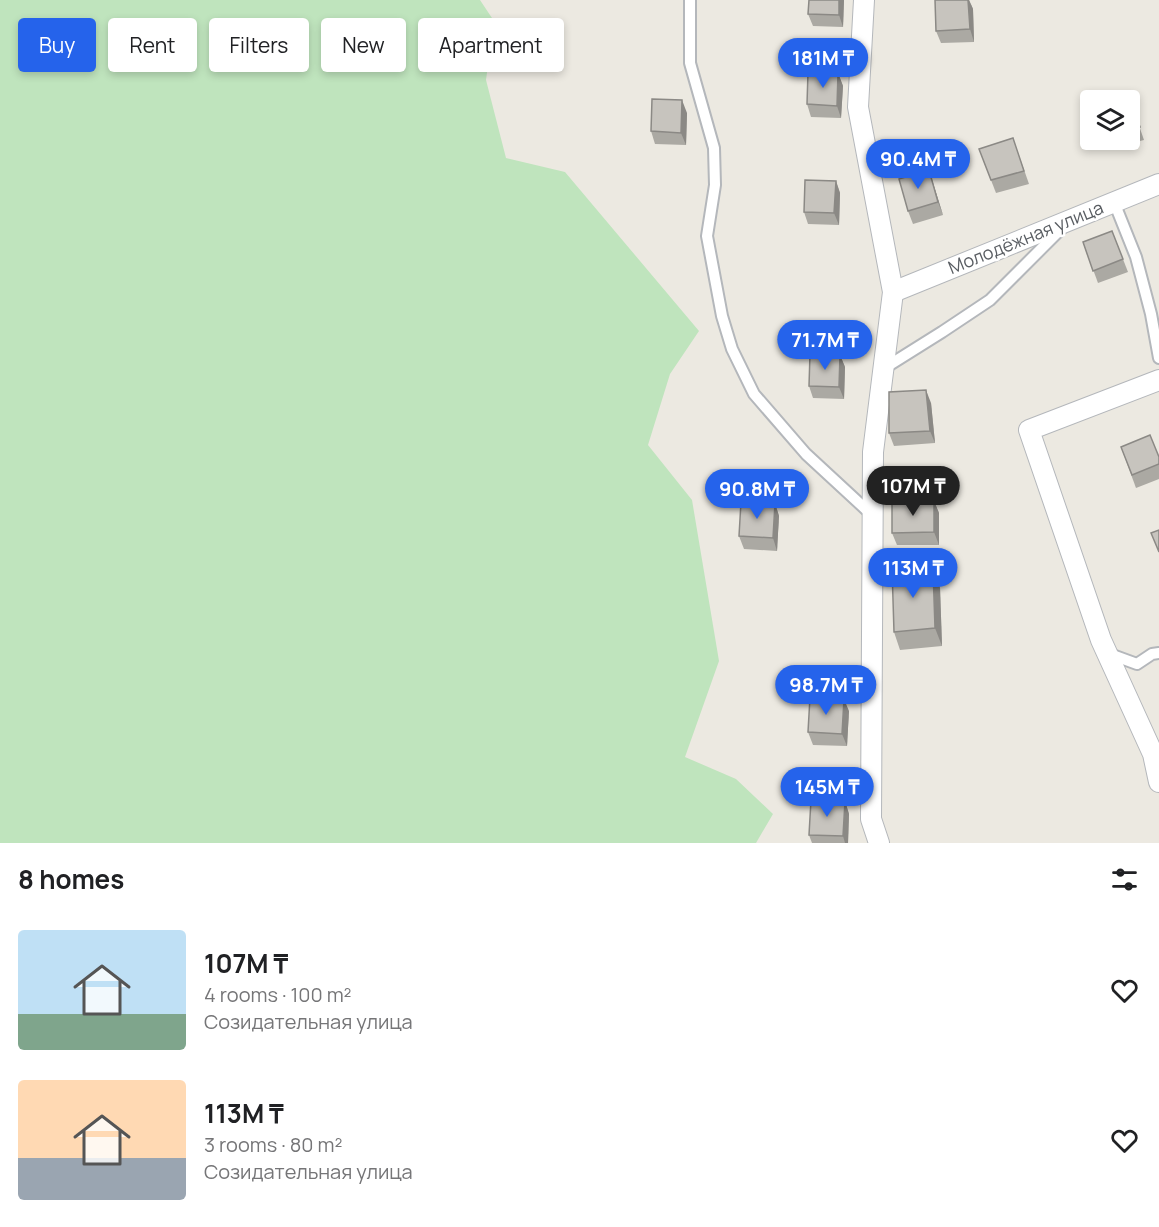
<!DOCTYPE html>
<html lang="en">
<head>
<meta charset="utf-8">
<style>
	body { margin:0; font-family:Manrope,sans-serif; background:#f6f6f6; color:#202124; height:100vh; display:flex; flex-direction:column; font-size:22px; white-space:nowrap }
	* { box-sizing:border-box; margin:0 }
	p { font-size:20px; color:#757577 }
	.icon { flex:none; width:33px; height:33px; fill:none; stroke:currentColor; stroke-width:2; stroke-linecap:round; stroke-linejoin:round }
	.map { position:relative; height:843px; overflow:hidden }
	.sheet { display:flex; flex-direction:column; background:#fff; flex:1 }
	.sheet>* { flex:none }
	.guide { position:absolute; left:18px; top:18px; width:600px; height:54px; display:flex; gap:12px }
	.fabs { position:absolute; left:1080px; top:90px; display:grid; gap:12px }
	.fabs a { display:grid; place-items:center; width:60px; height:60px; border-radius:6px; background:#fff; box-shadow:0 3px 9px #0003; font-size:30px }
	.price { position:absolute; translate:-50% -51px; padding:0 14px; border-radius:21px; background:#2563eb; color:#fff; font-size:20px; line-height:39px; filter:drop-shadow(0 2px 3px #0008) }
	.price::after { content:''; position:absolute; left:50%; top:36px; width:18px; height:14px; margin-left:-9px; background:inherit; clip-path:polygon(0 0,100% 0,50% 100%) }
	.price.active { background:#222; color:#fff }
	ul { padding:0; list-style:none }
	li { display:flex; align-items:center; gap:18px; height:150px; padding:0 18px }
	li span { display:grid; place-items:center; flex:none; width:168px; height:120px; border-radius:6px; color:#555 }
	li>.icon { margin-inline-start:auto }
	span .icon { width:72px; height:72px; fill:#fffc; stroke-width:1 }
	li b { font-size:26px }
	h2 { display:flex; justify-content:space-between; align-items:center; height:72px; padding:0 18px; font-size:26px }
	.tag { padding:0 21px; border-radius:6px; background:#fff; box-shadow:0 3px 9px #0003; font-size:21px; line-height:54px }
	.tag.active { background:#2563eb; color:#fff }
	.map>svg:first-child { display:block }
	.green { fill:#bfe4bd }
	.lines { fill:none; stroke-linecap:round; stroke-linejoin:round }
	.lane-casing { stroke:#b4b7bb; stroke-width:14 }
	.street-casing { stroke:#b4b7bb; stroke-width:22 }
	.lane { stroke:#fff; stroke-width:10 }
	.street { stroke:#fff; stroke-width:20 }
	.wall { fill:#aba9a3 }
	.shaded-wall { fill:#8b8985 }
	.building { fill:#c7c4be; stroke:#8b8985; stroke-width:1.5 }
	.labels { text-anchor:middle; stroke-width:5; stroke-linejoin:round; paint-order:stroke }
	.street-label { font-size:18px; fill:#595d62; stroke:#fff }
</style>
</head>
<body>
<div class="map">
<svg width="1159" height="843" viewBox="0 0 1159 843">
	<rect width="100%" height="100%" fill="#ece9e1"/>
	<!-- green -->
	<path class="green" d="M 0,0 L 480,0 L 494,21 L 486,80 L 506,158 L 565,172 L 699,331 L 670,374 L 648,445 L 692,500 L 719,661 L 685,757 L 736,779 L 773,814 L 756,843 L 0,843 Z"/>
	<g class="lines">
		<!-- lane casing -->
		<g class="lane-casing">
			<g id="lane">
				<path d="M 690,0 L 690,63 L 714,148 L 715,185 L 707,236 L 722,316 L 732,349 L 754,394 L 806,454 L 872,515"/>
				<path d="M 1114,202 L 1136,257 L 1151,314 L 1159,358"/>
				<path d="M 883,369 L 942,332 L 990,300 L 1062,228"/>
				<path d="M 1107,653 L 1137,664 L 1152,654 L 1159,653"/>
			</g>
		</g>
		<!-- street casing -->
		<g class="street-casing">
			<g id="street">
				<path d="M 864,0 L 858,107 L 893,292 L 873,452 L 871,819 L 879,843"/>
				<path d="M 893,292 L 1159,184"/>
				<path d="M 1159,380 L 1029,430 L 1101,640 L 1153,754 L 1159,782"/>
			</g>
		</g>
		<!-- lane -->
		<use href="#lane" class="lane"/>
		<!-- street -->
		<use href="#street" class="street"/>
	</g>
	<!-- wall -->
	<g class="wall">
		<path d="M 809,0 L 844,0 L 843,27 L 813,26 L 808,14 Z"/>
		<path d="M 935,0 L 969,0 L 973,9 L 974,42 L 941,43 L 936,31 Z"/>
		<path d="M 838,73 L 843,86 L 841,118 L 811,117 L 807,104 Z"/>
		<path d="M 1128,94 L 1144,140 L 1111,148 L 1108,140 L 1130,140 L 1130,100 Z"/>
		<path d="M 687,113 L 686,145 L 655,144 L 651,131 Z"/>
		<path d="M 1013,138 L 1029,184 L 996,193 L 979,149 Z"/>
		<path d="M 836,181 L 840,193 L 839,225 L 808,224 L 804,212 Z"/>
		<path d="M 933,183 L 943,215 L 913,224 L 908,211 Z"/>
		<path d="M 1112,231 L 1128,272 L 1098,283 L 1083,242 Z"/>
		<path d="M 840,355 L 845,367 L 844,399 L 813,398 L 809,386 Z"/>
		<path d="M 931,403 L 935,443 L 894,446 L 889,433 Z"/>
		<path d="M 1121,447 L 1159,457 L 1159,479 L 1136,488 Z"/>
		<path d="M 934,501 L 939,513 L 939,545 L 897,545 L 892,533 Z"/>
		<path d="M 775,503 L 779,516 L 777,551 L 744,549 L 739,536 Z"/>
		<path d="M 933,569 L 940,588 L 942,646 L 900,650 L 894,632 Z"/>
		<path d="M 849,711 L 847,746 L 813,745 L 808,732 Z"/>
		<path d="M 845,801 L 849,814 L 848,843 L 812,843 L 809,835 Z"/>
	</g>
	<!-- shaded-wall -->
	<g class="shaded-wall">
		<path d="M 839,0 L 844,0 L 843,27 L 839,15 Z"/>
		<path d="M 968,0 L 969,0 L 973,9 L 974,42 L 970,29 Z"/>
		<path d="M 838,73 L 843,86 L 841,118 L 837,106 Z"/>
		<path d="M 682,100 L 687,113 L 686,145 L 681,133 Z"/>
		<path d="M 929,170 L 933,183 L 943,215 L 938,202 Z"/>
		<path d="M 836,181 L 840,193 L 839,225 L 834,213 Z"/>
		<path d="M 840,355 L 845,367 L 844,399 L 839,387 Z"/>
		<path d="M 926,390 L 931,403 L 935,443 L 930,431 Z"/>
		<path d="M 934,501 L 939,513 L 939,545 L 934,532 Z"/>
		<path d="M 775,503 L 779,516 L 777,551 L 773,538 Z"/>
		<path d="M 933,569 L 940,588 L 942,646 L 935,628 Z"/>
		<path d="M 844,699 L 849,711 L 847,746 L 842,734 Z"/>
		<path d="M 845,801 L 849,814 L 848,843 L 845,843 L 843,836 Z"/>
	</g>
	<!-- building -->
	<g class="building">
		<path d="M 809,0 L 839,0 L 839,15 L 808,14 Z"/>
		<path d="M 935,0 L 968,0 L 970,29 L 936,31 Z"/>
		<path d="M 808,72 L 838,73 L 837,106 L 807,104 Z"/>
		<path d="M 1128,94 L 1140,127 L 1130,130 L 1130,100 L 1108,100 Z"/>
		<path d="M 652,99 L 682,100 L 681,133 L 651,131 Z"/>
		<path d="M 1013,138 L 1024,171 L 991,180 L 979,149 Z"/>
		<path d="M 929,170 L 938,202 L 908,211 L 899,179 Z"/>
		<path d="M 805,180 L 836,181 L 834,213 L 804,212 Z"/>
		<path d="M 1112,231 L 1123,259 L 1093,271 L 1083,242 Z"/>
		<path d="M 810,354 L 840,355 L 839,387 L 809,386 Z"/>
		<path d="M 926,390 L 930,431 L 889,433 L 889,392 Z"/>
		<path d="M 1150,435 L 1159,457 L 1159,464 L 1132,475 L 1121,447 Z"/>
		<path d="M 892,501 L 934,501 L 934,532 L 892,533 Z"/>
		<path d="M 741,502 L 775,503 L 773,538 L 739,536 Z"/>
		<path d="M 1159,530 L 1159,552 L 1151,533 Z"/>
		<path d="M 892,568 L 933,569 L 935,628 L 894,632 Z"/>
		<path d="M 810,697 L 844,699 L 842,734 L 808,732 Z"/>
		<path d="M 811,800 L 845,801 L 843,836 L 809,835 Z"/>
	</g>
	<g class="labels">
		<!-- street labels -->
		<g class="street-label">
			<text transform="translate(1026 238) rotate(-22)" y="6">Молодёжная улица</text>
		</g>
	</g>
</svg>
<div class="fabs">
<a><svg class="icon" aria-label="layers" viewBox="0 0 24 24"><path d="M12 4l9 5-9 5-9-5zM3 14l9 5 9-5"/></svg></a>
</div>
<b class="price" style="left:823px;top:89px">181M ₸</b>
<b class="price" style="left:918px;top:190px">90.4M ₸</b>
<b class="price" style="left:825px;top:371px">71.7M ₸</b>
<b class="price active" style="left:913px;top:517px">107M ₸</b>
<b class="price" style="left:757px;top:520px">90.8M ₸</b>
<b class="price" style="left:913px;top:599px">113M ₸</b>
<b class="price" style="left:826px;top:716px">98.7M ₸</b>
<b class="price" style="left:827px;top:818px">145M ₸</b>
<div class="guide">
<a class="tag active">Buy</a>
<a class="tag">Rent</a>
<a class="tag">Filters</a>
<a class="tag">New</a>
<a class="tag">Apartment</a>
</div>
</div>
<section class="sheet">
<h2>8 homes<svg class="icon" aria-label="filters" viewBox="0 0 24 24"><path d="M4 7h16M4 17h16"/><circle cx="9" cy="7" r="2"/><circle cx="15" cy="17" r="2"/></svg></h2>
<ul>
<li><span style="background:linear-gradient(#bfe0f5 70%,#7fa58c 0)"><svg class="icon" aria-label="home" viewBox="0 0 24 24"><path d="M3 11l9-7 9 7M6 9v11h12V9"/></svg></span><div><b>107M ₸</b><p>4 rooms · 100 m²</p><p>Созидательная улица</p></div><svg class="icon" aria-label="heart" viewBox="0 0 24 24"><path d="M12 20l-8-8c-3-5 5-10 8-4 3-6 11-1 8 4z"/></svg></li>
<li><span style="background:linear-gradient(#ffd9b3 65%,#9aa5b1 0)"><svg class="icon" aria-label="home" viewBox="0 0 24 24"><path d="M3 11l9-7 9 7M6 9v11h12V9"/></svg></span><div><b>113M ₸</b><p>3 rooms · 80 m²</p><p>Созидательная улица</p></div><svg class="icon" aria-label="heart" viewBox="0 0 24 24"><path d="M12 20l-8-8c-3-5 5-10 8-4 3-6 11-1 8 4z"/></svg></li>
</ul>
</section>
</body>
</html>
